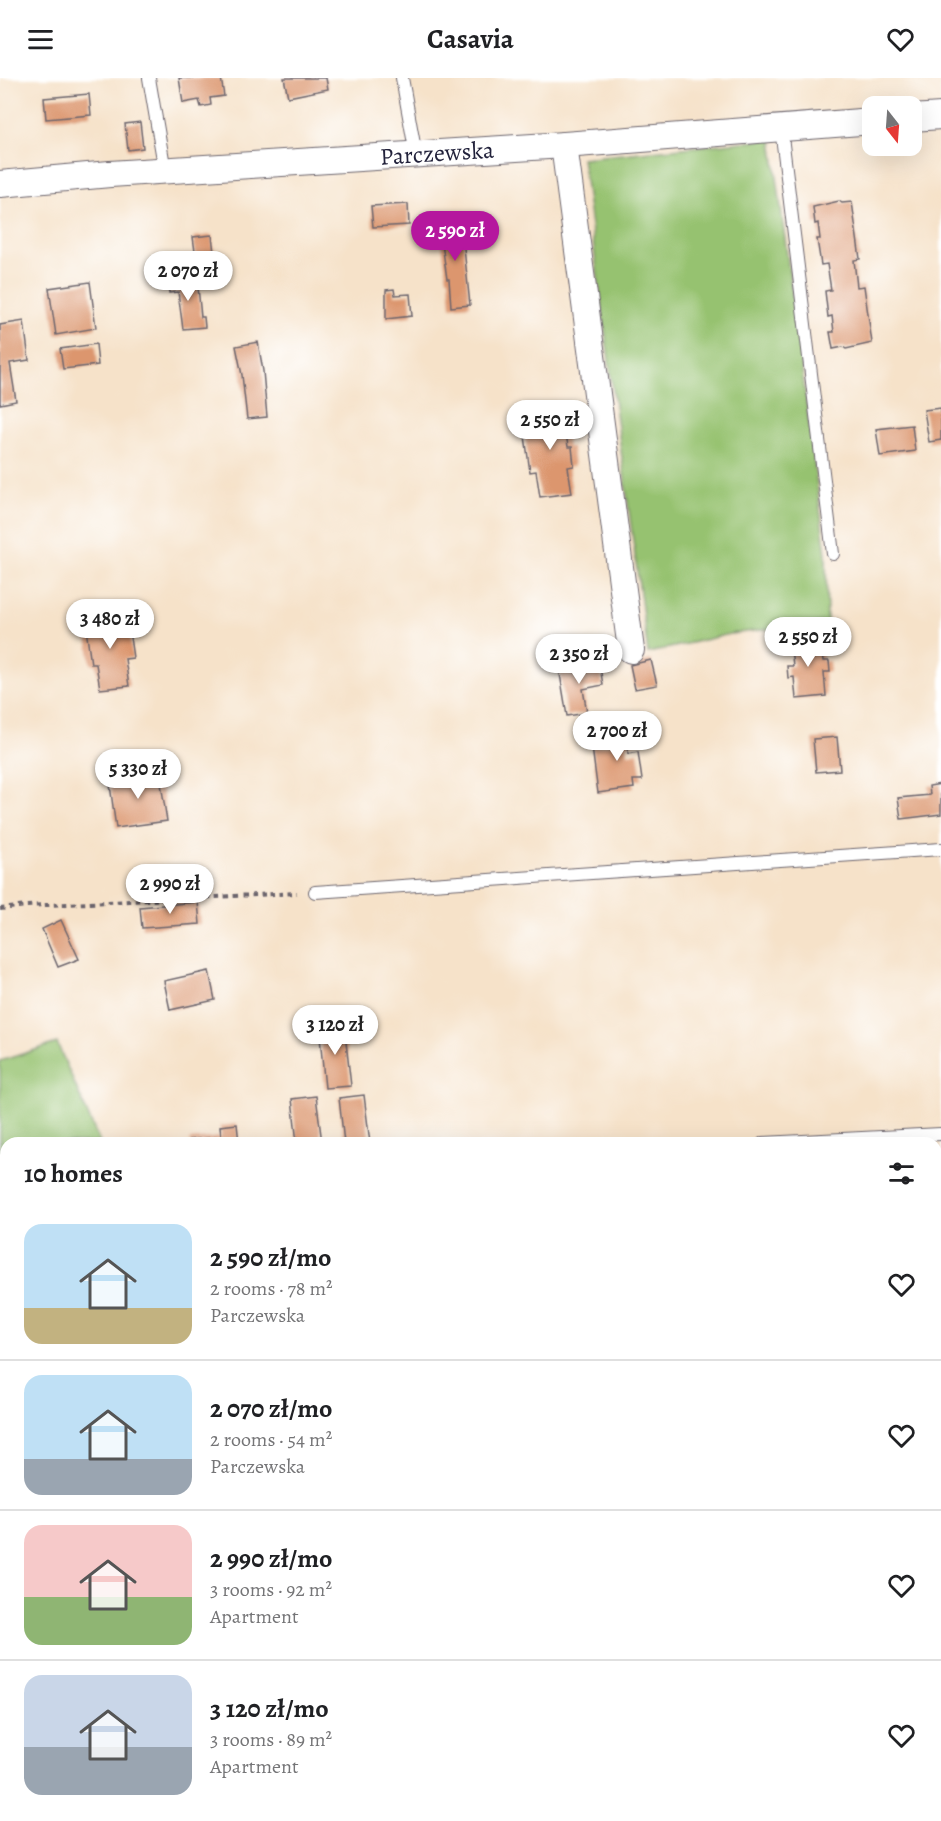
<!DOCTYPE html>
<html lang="en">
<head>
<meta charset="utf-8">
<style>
	body { margin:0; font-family:Alegreya,serif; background:#f2f2f2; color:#202124; height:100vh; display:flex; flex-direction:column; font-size:22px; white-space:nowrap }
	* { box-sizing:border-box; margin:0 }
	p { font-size:20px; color:#757577 }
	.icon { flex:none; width:33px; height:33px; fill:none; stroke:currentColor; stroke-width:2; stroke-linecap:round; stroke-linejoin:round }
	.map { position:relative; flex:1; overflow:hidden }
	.sheet { position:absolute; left:0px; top:1059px; width:942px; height:684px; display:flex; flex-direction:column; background:#fff; border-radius:18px 18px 0 0; box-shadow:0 6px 24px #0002 }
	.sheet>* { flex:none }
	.needle { width:39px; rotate:163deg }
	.controls { position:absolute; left:862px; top:18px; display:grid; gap:12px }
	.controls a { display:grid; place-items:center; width:60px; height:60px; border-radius:12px; background:#fff; box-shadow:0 6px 24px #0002; font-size:30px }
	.price { position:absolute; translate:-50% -51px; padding:0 14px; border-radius:21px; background:#fff; color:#222; font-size:20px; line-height:39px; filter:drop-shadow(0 2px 3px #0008) }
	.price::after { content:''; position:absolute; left:50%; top:36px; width:18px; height:14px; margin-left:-9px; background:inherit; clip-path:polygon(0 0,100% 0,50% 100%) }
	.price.active { background:#b5179e; color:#fff }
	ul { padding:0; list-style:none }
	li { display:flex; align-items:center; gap:18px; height:150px; padding:0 24px }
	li+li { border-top:2px solid #e0e0e0 }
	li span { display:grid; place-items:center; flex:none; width:168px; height:120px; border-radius:18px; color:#555 }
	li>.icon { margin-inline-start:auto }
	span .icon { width:72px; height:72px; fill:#fffc; stroke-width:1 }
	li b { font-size:26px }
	h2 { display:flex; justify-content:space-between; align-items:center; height:72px; padding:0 24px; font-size:26px }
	header { display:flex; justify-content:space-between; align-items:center; height:78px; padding:0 24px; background:#fff; font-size:27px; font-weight:700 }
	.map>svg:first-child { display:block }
	.green { fill:#96c26f; stroke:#5c7255; stroke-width:1.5 }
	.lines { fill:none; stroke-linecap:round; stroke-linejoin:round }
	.stream { stroke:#4db9c9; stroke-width:8 }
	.building { fill:#dc966e }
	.service-casing { stroke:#6c656d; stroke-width:14 }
	.minor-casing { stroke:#6c656d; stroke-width:28 }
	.path { stroke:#6c656d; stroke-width:4; stroke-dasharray:4.5 4.5; stroke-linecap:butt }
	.service { stroke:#fff; stroke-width:12 }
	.minor { stroke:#fff; stroke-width:26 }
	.labels { text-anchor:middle; stroke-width:4.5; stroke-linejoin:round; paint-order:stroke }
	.street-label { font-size:24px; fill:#22223b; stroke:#fff }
</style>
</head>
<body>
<header><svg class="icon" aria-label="menu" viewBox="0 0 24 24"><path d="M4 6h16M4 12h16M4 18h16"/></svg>Casavia<svg class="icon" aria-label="heart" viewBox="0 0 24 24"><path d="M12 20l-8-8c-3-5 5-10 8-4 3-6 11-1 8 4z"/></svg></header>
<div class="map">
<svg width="941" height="1743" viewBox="0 0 941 1743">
	<rect width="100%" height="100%" fill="#fff"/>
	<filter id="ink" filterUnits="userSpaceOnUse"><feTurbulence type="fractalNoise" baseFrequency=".0167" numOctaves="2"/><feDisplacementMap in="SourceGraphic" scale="12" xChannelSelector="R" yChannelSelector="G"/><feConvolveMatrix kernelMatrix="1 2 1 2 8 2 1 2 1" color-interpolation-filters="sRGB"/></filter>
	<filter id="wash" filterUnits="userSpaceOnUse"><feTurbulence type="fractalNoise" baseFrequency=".008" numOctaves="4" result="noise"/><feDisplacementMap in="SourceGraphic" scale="24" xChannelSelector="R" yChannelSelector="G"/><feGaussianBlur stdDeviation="1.35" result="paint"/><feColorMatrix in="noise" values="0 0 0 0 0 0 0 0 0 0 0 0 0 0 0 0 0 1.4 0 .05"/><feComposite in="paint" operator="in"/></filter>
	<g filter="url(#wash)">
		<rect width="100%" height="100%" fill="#f6e2c9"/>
		<!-- green -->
		<g class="green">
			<path d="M 772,61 L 826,476 L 827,544 L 730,556 L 648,575 L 582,80 Z"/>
			<path d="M 57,965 L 100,1065 L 6,1065 L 6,1177 L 0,1172 L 0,983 Z"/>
			<path d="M 0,1176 L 6,1181 L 6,1737 L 936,1737 L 936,1694 L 941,1694 L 941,1743 L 0,1743 Z"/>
			<rect x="936" y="1197" width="5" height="209"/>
			<path d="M 936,1511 L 941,1511 L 941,1640 L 936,1690 Z"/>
		</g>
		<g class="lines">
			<!-- stream -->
			<g class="stream">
				<path d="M 0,1297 L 6,1295"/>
				<path d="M 0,1482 L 6,1480"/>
			</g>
		</g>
		<g id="blocks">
			<!-- building -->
			<g class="building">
				<path d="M 179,0 L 221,0 L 224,18 L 210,20 L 211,27 L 201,29 L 199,22 L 183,25 Z"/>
				<path d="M 284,0 L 326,0 L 328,11 L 288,19 Z"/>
				<path d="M 89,16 L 91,37 L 46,41 L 44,20 Z"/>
				<path d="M 140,44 L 143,70 L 128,72 L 125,46 Z"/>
				<path d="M 839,123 L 842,125 L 852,124 L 860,181 L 854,182 L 857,209 L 864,208 L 872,265 L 846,271 L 843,269 L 833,271 L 830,254 L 834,254 L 832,238 L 828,239 L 825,213 L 831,212 L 827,186 L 821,187 L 817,161 L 820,161 L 818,145 L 815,146 L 813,129 Z"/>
				<path d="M 408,126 L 409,147 L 373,149 L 371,128 Z"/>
				<path d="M 461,142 L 470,227 L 451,229 L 449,201 L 447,201 L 439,144 Z"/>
				<path d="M 212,157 L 216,193 L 198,195 L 193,159 Z"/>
				<path d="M 197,199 L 201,239 L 204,239 L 205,249 L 183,251 L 178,214 L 169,215 L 168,203 Z"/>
				<path d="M 90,204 L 96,250 L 56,257 L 49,210 Z"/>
				<path d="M 394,211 L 395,217 L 410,216 L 412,238 L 386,241 L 386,212 Z"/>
				<path d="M 24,243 L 29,282 L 10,285 L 16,323 L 0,326 L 0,247 Z"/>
				<path d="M 258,264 L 263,293 L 267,339 L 247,341 L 242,297 L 236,268 Z"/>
				<path d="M 96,266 L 98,287 L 63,291 L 60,271 Z"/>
				<path d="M 566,328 L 568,347 L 565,347 L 568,369 L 572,369 L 574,388 L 568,389 L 572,415 L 540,419 L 536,393 L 530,394 L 525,358 L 531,357 L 528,333 Z"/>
				<path d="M 941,330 L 941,362 L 929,364 L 924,332 Z"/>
				<path d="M 912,347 L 915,373 L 880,378 L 876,351 Z"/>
				<path d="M 127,538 L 133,580 L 125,581 L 129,608 L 100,611 L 96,586 L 91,586 L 85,544 Z"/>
				<path d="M 820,559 L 823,583 L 829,583 L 830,594 L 824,594 L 826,618 L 796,621 L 794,599 L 788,600 L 787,588 L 793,588 L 790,562 Z"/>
				<path d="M 651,582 L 657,607 L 635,611 L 630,587 Z"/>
				<path d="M 599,583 L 603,607 L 583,611 L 587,635 L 567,638 L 559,590 Z"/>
				<path d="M 634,647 L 636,665 L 627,666 L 628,676 L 638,674 L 642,702 L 633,702 L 634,710 L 598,715 L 592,669 L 611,666 L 609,650 Z"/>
				<path d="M 837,659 L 840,692 L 816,694 L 813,661 Z"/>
				<path d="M 159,693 L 167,743 L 116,750 L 109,700 Z"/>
				<path d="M 941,706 L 941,736 L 901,741 L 898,720 L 930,717 L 929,708 Z"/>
				<path d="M 198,824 L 200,846 L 142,850 L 140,829 Z"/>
				<path d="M 61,842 L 79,881 L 58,889 L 42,851 Z"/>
				<path d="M 209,893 L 215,922 L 170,932 L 164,903 Z"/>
				<path d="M 344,946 L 351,1008 L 325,1010 L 319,949 Z"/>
				<path d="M 364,1017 L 370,1065 L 344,1065 L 339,1020 Z"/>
				<path d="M 316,1018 L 322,1065 L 297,1065 L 292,1021 Z"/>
				<path d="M 237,1046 L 239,1065 L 190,1065 L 189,1062 L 221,1059 L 220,1048 Z"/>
			</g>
		</g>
	</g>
	<g filter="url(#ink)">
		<use href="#blocks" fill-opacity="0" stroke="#6c656d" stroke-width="1.5"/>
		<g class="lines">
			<!-- service casing -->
			<g class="service-casing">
				<g id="service">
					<path d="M 149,0 L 165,93"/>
					<path d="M 402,0 L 416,77"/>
					<path d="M 781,50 L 833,476"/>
					<path d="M 315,814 L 941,771"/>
					<path d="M 763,1065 L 941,1056"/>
					<path d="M 936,1514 L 941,1514"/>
				</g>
			</g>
			<!-- minor casing -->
			<g class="minor-casing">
				<g id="minor">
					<path d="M 912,40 L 941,38"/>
					<path d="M 564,67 L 631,572"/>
					<path id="s1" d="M 0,106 L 110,96 L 564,67 L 873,43"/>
				</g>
			</g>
			<!-- path -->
			<path class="path" d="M 0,831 L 26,828 L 297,815"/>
			<!-- service -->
			<use href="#service" class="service"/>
			<!-- minor -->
			<use href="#minor" class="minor"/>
		</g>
	</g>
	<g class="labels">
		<!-- street labels -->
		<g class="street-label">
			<text dy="8" stroke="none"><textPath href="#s1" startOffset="438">Parczewska</textPath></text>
		</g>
	</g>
</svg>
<div class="controls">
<a><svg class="needle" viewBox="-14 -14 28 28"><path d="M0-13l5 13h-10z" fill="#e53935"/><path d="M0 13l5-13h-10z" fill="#757577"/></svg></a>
</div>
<b class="price active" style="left:455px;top:184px">2 590 zł</b>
<b class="price" style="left:188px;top:224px">2 070 zł</b>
<b class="price" style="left:550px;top:373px">2 550 zł</b>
<b class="price" style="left:110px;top:572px">3 480 zł</b>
<b class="price" style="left:808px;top:590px">2 550 zł</b>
<b class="price" style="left:579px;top:607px">2 350 zł</b>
<b class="price" style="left:617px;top:684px">2 700 zł</b>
<b class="price" style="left:138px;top:722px">5 330 zł</b>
<b class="price" style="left:170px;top:837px">2 990 zł</b>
<b class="price" style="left:335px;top:978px">3 120 zł</b>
<section class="sheet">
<h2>10 homes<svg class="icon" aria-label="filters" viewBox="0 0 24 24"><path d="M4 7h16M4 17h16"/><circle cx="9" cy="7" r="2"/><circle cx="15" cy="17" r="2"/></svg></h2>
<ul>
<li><span style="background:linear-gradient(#bfe0f5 70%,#c2b280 0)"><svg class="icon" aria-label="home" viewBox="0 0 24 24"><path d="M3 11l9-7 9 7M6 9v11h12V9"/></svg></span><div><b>2 590 zł/mo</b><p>2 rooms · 78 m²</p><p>Parczewska</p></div><svg class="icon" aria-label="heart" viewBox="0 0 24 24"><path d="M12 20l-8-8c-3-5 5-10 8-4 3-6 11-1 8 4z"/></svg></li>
<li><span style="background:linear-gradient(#bfe0f5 70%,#9aa5b1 0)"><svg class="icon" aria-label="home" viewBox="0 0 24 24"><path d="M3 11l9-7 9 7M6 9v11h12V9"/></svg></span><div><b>2 070 zł/mo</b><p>2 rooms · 54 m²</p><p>Parczewska</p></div><svg class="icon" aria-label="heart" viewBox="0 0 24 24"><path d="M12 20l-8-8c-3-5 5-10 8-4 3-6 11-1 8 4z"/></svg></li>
<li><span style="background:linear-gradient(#f6c9c9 60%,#8fb573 0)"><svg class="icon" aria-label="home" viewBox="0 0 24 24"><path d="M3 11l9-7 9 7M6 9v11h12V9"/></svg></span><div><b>2 990 zł/mo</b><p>3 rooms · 92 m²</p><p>Apartment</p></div><svg class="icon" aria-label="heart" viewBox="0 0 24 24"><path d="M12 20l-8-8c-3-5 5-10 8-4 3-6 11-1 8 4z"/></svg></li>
<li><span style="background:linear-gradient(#c9d6e8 60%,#9aa5b1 0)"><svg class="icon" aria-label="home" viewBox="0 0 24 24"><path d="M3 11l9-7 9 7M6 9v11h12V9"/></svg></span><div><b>3 120 zł/mo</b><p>3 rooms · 89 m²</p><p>Apartment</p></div><svg class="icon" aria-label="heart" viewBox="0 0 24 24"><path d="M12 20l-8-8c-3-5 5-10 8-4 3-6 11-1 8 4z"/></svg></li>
</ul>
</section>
</div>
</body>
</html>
